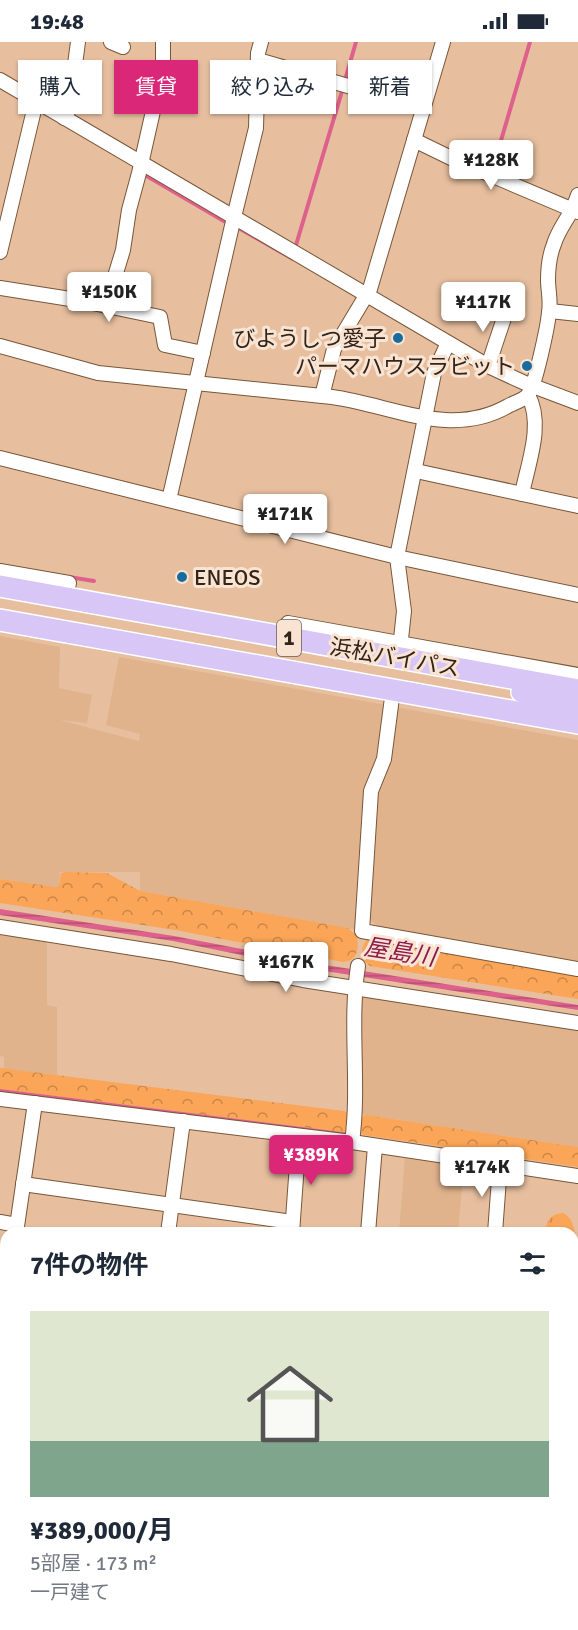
<!DOCTYPE html>
<html lang="ja">
<head>
<meta charset="utf-8">
<style>
	body { margin:0; font-family:Signika,"Noto Sans JP",sans-serif; background:#f6f6f7; color:#1f2937; height:100vh; display:flex; flex-direction:column; font-size:22px; white-space:nowrap }
	* { box-sizing:border-box; margin:0 }
	p { font-size:20px; color:#747a83 }
	.icon { flex:none; width:33px; height:33px; fill:none; stroke:currentColor; stroke-width:2; stroke-linecap:round; stroke-linejoin:round }
	.map { position:relative; flex:1; overflow:hidden }
	.sheet { position:absolute; left:0px; top:1185px; width:579px; height:404px; display:flex; flex-direction:column; background:#fff; border-radius:18px 18px 0 0; box-shadow:0 2px 4px #0004 }
	.sheet>* { flex:none }
	.hud { position:absolute; left:18px; top:18px; width:543px; height:54px; display:flex; gap:12px }
	.price { position:absolute; translate:-50% -51px; padding:0 14px; border-radius:6px; background:#fff; color:#222; font-size:20px; line-height:39px; filter:drop-shadow(0 2px 3px #0008) }
	.price::after { content:''; position:absolute; left:50%; top:36px; width:18px; height:14px; margin-left:-9px; background:inherit; clip-path:polygon(0 0,100% 0,50% 100%) }
	.price.selected { background:#db2777; color:#fff }
	ul { padding:0; list-style:none }
	li { display:grid; align-content:center; gap:12px; height:318px; padding:0 30px }
	li+li { border-top:2px solid #e0e1e3 }
	li span { display:grid; place-items:center; height:186px; border-radius:0px; color:#555 }
	li>.icon { margin-inline-start:auto }
	span .icon { width:108px; height:108px; fill:#fffc; stroke-width:1 }
	li b { font-size:26px }
	h2 { display:flex; justify-content:space-between; align-items:center; height:72px; padding:0 30px; font-size:26px }
	.chip { padding:0 21px; border-radius:0px; background:#fff; box-shadow:0 2px 4px #0004; font-size:21px; line-height:54px }
	.chip.selected { background:#db2777; color:#fff }
	.status { display:flex; justify-content:space-between; align-items:center; height:42px; padding:0 30px; background:#fff; direction:ltr }
	.status svg { height:16px; fill:currentColor }
	.map>svg:first-child { display:block }
	.built { fill:#e0b38d }
	.grass { fill:url(#grass-tufts) }
	.forest { fill:url(#forest-crowns) }
	.water { fill:url(#water-rules) }
	.lines { fill:none; stroke-linecap:round; stroke-linejoin:round }
	.stream { stroke:#de608c; stroke-width:4 }
	.minor-casing { stroke:#785638; stroke-width:16 }
	.highway-casing { stroke:#fff; stroke-width:24 }
	.minor { stroke:#fff; stroke-width:14 }
	.highway { stroke:#d7c6f6; stroke-width:21 }
	.poi-dot { fill:#186c9d; stroke:#f9e4d4; stroke-width:2 }
	.labels { text-anchor:middle; stroke-width:6; stroke-linejoin:round; paint-order:stroke }
	.shield { fill:#f9e4d4; stroke:#6e5e50; stroke-width:1.5 }
	.shield-label { font-size:21px; font-weight:bold; fill:#332417 }
	.poi-label { font-size:22px; fill:#332417; stroke:#f9e4d4; text-anchor:end }
	.street-label { font-size:22px; fill:#332417; stroke:#f9e4d4 }
	.water-label { font-size:24px; font-style:italic; fill:#8e1b4c; stroke:#f9e4d4 }
</style>
</head>
<body>
<div class="status"><b>19:48</b><svg viewBox="0 0 49 12"><path d="M0 12V9h3v3zM5 12V6h3v6zM10 12V3h3v9zM15 12V0h3v12zM26 1h20v11H26zM47 4h2v5h-2z"/></svg></div>
<div class="map">
<svg width="578" height="1588" viewBox="0 0 578 1588">
	<defs>
		<pattern id="grass-tufts" width="24" height="20" patternUnits="userSpaceOnUse" patternTransform="scale(1.5)"><rect width="24" height="20" fill="#faa557"/><path d="M3 7l-1-3M5 7V3M7 7l1-3M15 17l-1-3M17 17v-4M19 17l1-3" fill="none" stroke="#cb8647"/></pattern>
		<pattern id="forest-crowns" width="20" height="18" patternUnits="userSpaceOnUse" patternTransform="scale(1.5)"><rect width="20" height="18" fill="#faa557"/><path d="M2 6a3 3 0 1 1 6 0M12 15a3 3 0 1 1 6 0" fill="none" stroke="#cb8647"/></pattern>
		<pattern id="water-rules" width="6" height="5" patternUnits="userSpaceOnUse" patternTransform="scale(1.5)"><rect width="6" height="5" fill="#de608c"/><path d="M0 2.5h6" fill="none" stroke="#b54f71"/></pattern>
	</defs>
	<rect width="100%" height="100%" fill="#e7bf9f"/>
	<!-- built -->
	<g class="built">
		<path d="M 0,594 L 60,605 L 59,646 L 92,653 L 87,681 L 60,678 L 139,699 L 140,692 L 106,683 L 119,615 L 386,663 L 357,888 L 140,849 L 140,830 L 60,830 L 59,844 L 54,845 L 0,837 Z"/>
		<path d="M 395,665 L 578,698 L 578,922 L 381,887 L 367,875 L 375,750 Z"/>
		<path d="M 0,891 L 43,897 L 47,901 L 47,963 L 57,965 L 57,1033 L 4,1027 L 4,1015 L 0,1014 Z"/>
		<path d="M 361,952 L 578,986 L 578,1105 L 359,1072 Z"/>
		<path d="M 405,1113 L 464,1122 L 458,1191 L 399,1191 Z"/>
	</g>
	<!-- grass -->
	<path class="grass" d="M 563,1171 C 578,1177 578,1209 573,1226 L 573,1191 L 545,1191 C 546,1179 550,1172 563,1171 Z"/>
	<!-- forest -->
	<g class="forest">
		<path d="M 65,830 L 107,831 L 140,849 L 348,886 L 357,894 C 359,906 358,919 343,920 L 175,888 L 0,861 L 0,837 L 55,845 L 59,844 L 61,831 Z"/>
		<path d="M 368,897 L 578,932 L 578,957 L 370,924 L 363,918 C 361,910 362,902 368,897 Z"/>
		<path d="M 0,1026 L 344,1069 L 350,1072 L 348,1089 L 342,1090 L 0,1047 Z"/>
		<path d="M 366,1073 L 578,1105 L 578,1125 L 364,1093 L 359,1090 C 359,1082 357,1076 366,1073 Z"/>
		<path d="M 0,1271 L 6,1271 L 6,1410 L 0,1409 Z"/>
		<path d="M 573,1351 L 578,1352 L 578,1552 L 573,1551 Z"/>
		<path d="M 0,1494 L 6,1494 L 6,1561 L 0,1560 Z"/>
		<path d="M 573,1559 L 578,1560 L 578,1588 L 119,1588 L 95,1583 L 573,1582 Z"/>
	</g>
	<!-- water -->
	<path class="water" d="M 0,867 L 174,894 L 319,922 L 578,963 L 578,968 L 305,926 L 173,899 L 0,873 Z"/>
	<g class="lines">
		<!-- stream -->
		<g class="stream">
			<path d="M 345,38 L 356,0"/>
			<path d="M 492,129 L 530,0"/>
			<path d="M 145,133 L 229,182"/>
			<path d="M 237,185 L 293,217"/>
			<path d="M 296,203 L 343,46"/>
			<path d="M 69,535 L 94,539"/>
			<path d="M 0,1049 L 349,1093"/>
		</g>
		<!-- minor casing -->
		<g class="minor-casing">
			<g id="minor">
				<path d="M 111,0 L 123,5"/>
				<path d="M 258,18 L 424,66"/>
				<path d="M 0,38 L 488,324 L 525,341 L 578,361"/>
				<path d="M 123,56 L 156,55"/>
				<path d="M 64,76 L 69,67 L 78,0"/>
				<path d="M 414,98 L 453,117 L 578,170"/>
				<path d="M 0,210 L 34,68 L 38,61"/>
				<path d="M 0,246 L 83,259 L 160,275 L 165,303 L 203,311"/>
				<path d="M 106,264 L 123,208 L 129,168 L 139,131 L 163,25 L 163,0"/>
				<path d="M 550,269 L 578,272"/>
				<path d="M 0,304 L 98,331 L 332,355 C 392,363 450,397 508,364 C 513,361 524,358 528,353 C 535,345 548,283 549,270 C 551,259 548,248 548,238 C 548,227 550,212 554,202 C 559,185 572,173 578,153"/>
				<path d="M 488,324 L 506,270"/>
				<path d="M 322,354 L 334,307 L 370,247 L 443,0"/>
				<path d="M 0,416 L 397,515 L 578,553"/>
				<path d="M 416,429 L 578,464"/>
				<path d="M 522,452 C 528,421 544,382 528,353"/>
				<path d="M 169,458 L 234,175 L 256,86 L 258,11 L 261,0"/>
				<path d="M 0,529 L 69,541 L 66,556"/>
				<path d="M 288,581 L 578,633"/>
				<path d="M 399,616 L 404,569 L 397,515 L 434,331 L 448,301"/>
				<path d="M 393,648 L 384,717 L 371,749 L 362,889 L 578,927"/>
				<path d="M 0,885 L 171,912 L 303,938 L 578,981"/>
				<path d="M 0,1057 L 352,1100 L 578,1134"/>
				<path d="M 352,1100 C 360,1042 349,982 358,924"/>
				<path d="M 23,1142 L 292,1180"/>
				<path d="M 0,1180 L 17,1183"/>
				<path d="M 16,1191 L 35,1061"/>
				<path d="M 168,1191 L 183,1079"/>
				<path d="M 292,1191 L 299,1094"/>
				<path d="M 368,1191 L 375,1104"/>
				<path d="M 495,1191 L 500,1123"/>
				<path d="M 0,1262 L 6,1262"/>
				<path d="M 573,1265 L 578,1266"/>
				<path d="M 573,1342 L 578,1343"/>
			</g>
		</g>
		<!-- highway casing -->
		<g class="highway-casing">
			<g id="highway">
				<path d="M 0,544 L 578,648"/>
				<path d="M 0,578 L 578,681"/>
				<path d="M 522,650 L 578,666"/>
			</g>
		</g>
		<!-- minor -->
		<use href="#minor" class="minor"/>
		<!-- highway -->
		<use href="#highway" class="highway"/>
	</g>
	<!-- markers -->
	<g class="poi-dot">
		<circle cx="398" cy="296" r="6"/>
		<circle cx="527" cy="324" r="6"/>
		<circle cx="182" cy="535" r="6"/>
	</g>
	<g class="labels">
		<!-- shield labels -->
		<rect class="shield" x="277" y="578" width="24" height="36" rx="4.5"/>
		<g class="shield-label">
			<text x="289" y="603">1</text>
		</g>
		<!-- poi labels -->
		<g class="poi-label">
			<text x="386" y="304">びようしつ愛子</text>
			<text x="515" y="332">パーマハウスラビット</text>
			<text x="194" y="543" text-anchor="start">ENEOS</text>
		</g>
		<!-- street labels -->
		<g class="street-label">
			<text transform="translate(395 615) rotate(10)" y="8">浜松バイパス</text>
		</g>
		<!-- water labels -->
		<g class="water-label">
			<text transform="translate(400 910) rotate(9)" y="8">屋島川</text>
		</g>
	</g>
</svg>
<b class="price" style="left:491px;top:149px">¥128K</b>
<b class="price" style="left:109px;top:281px">¥150K</b>
<b class="price" style="left:483px;top:291px">¥117K</b>
<b class="price" style="left:285px;top:503px">¥171K</b>
<b class="price" style="left:286px;top:951px">¥167K</b>
<b class="price selected" style="left:311px;top:1144px">¥389K</b>
<b class="price" style="left:482px;top:1156px">¥174K</b>
<div class="hud">
<a class="chip">購入</a>
<a class="chip selected">賃貸</a>
<a class="chip">絞り込み</a>
<a class="chip">新着</a>
</div>
<section class="sheet">
<h2>7件の物件<svg class="icon" aria-label="filters" viewBox="0 0 24 24"><path d="M4 7h16M4 17h16"/><circle cx="9" cy="7" r="2"/><circle cx="15" cy="17" r="2"/></svg></h2>
<ul>
<li><span style="background:linear-gradient(#dfe7d0 70%,#7fa58c 0)"><svg class="icon" aria-label="home" viewBox="0 0 24 24"><path d="M3 11l9-7 9 7M6 9v11h12V9"/></svg></span><div><b>¥389,000/月</b><p>5部屋 · 173 m²</p><p>一戸建て</p></div></li>
</ul>
</section>
</div>
</body>
</html>
